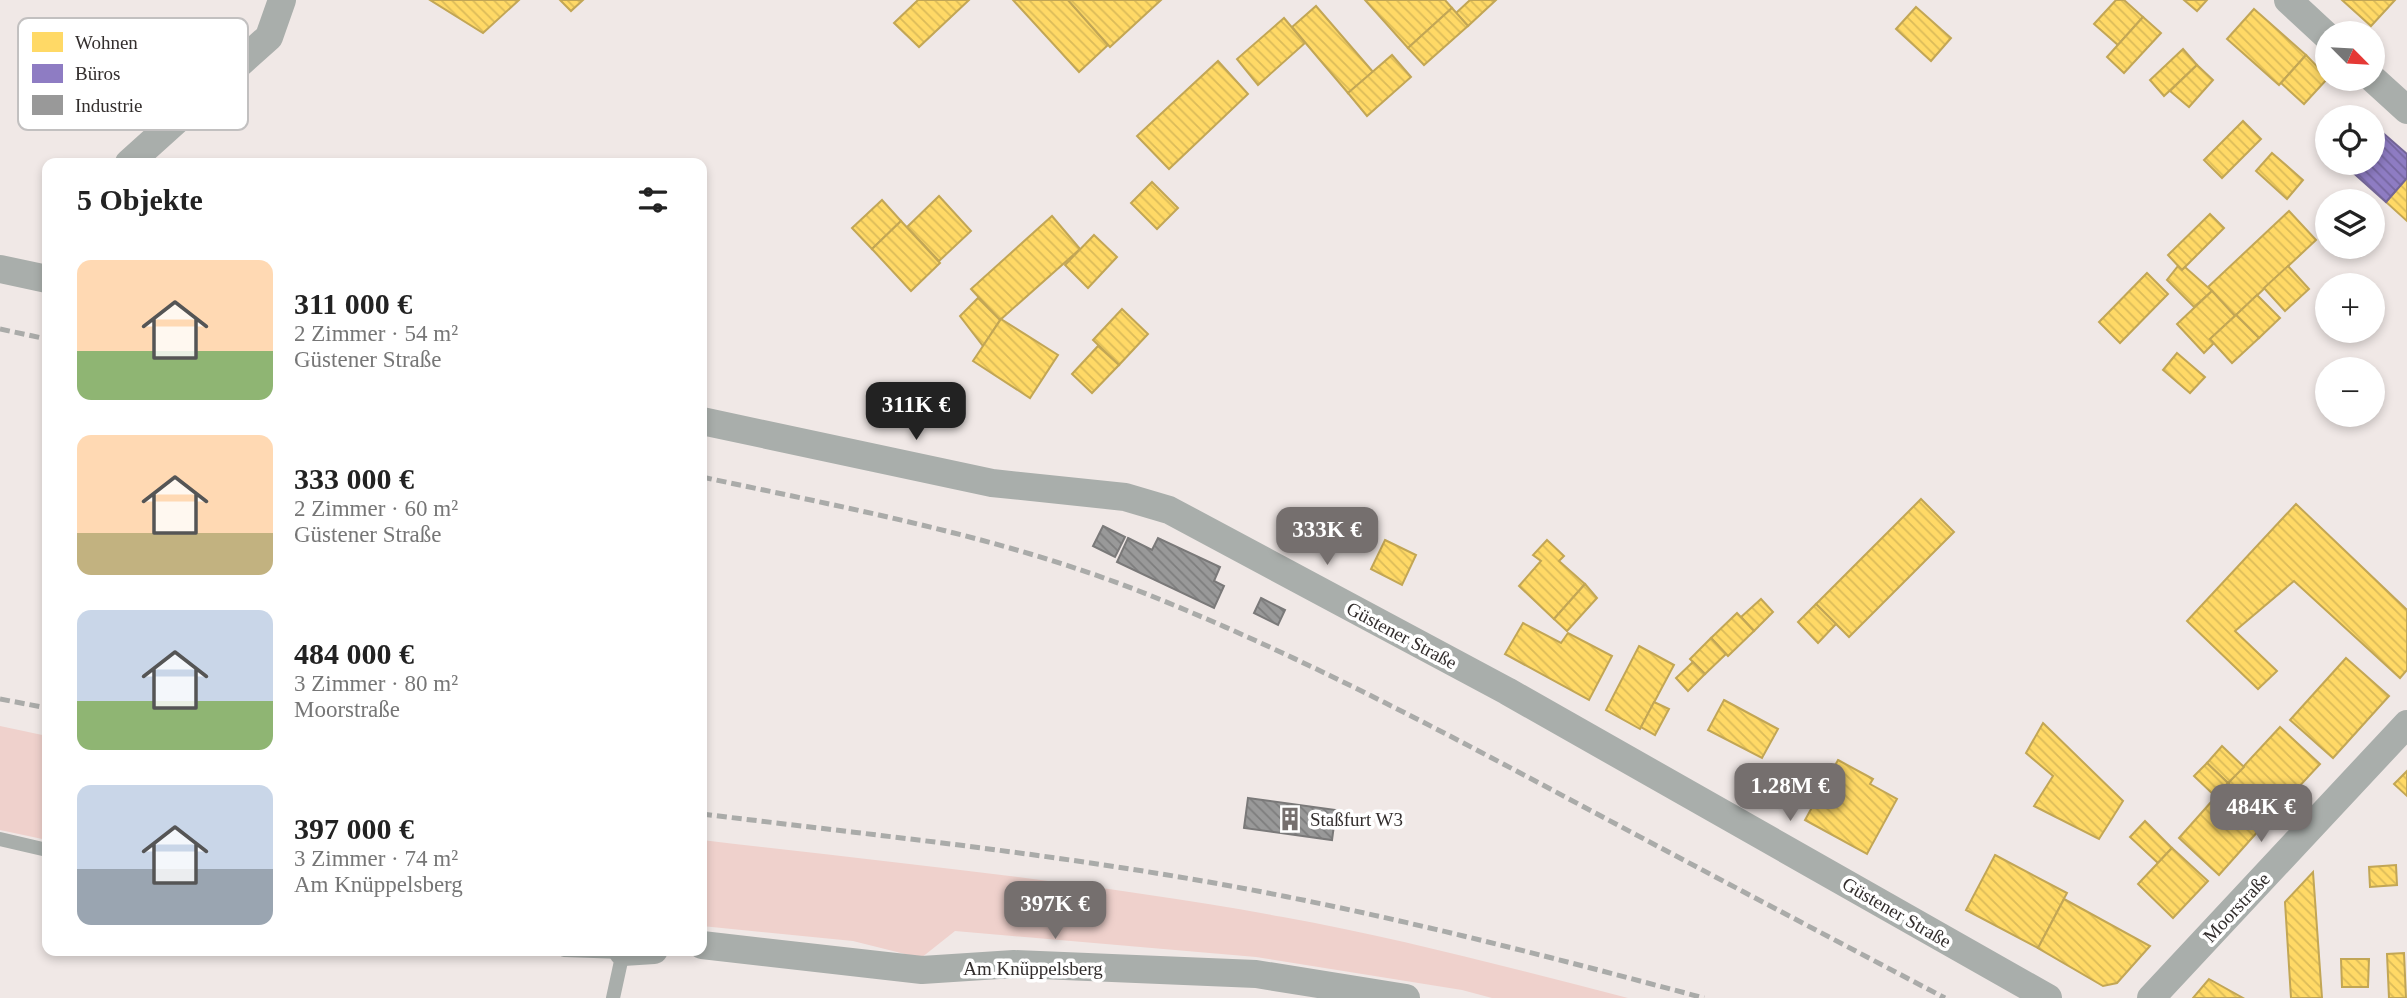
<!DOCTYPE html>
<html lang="de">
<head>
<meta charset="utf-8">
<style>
	body { margin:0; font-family:"Times New Roman",serif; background:#f2f2f2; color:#222; height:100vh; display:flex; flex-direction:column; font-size:26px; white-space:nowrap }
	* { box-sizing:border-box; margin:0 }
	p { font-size:23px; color:#767676 }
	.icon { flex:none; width:38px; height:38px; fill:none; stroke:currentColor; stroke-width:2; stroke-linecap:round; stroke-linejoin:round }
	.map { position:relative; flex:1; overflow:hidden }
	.side { position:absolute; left:42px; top:158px; width:665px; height:798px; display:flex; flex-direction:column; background:#fff; border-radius:14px; box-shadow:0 4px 10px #0003 }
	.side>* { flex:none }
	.needle { width:46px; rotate:114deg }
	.buttons { position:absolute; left:2315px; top:21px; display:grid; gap:14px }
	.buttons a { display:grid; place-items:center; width:70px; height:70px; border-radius:50%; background:#fff; box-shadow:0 4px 10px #0003; font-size:35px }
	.price { position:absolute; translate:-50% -60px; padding:0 16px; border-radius:14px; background:#756f6e; color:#fff; font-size:23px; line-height:46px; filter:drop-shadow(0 2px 4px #0008) }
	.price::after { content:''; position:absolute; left:50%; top:42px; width:21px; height:16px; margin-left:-10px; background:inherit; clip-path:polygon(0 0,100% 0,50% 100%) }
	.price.selected { background:#222; color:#fff }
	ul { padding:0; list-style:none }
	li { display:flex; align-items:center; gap:21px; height:175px; padding:0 35px }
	li span { display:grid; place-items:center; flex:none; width:196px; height:140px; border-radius:14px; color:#555 }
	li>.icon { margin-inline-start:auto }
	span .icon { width:84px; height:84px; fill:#fffc; stroke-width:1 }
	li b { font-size:30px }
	h2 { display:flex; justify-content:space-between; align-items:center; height:84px; padding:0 35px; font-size:30px }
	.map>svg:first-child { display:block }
	.green { fill:#efd1cc }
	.homes { fill:url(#homes-back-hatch); stroke:#c2a655; stroke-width:2 }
	.offices { fill:url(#offices-back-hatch); stroke:#736596; stroke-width:2 }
	.industry { fill:url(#industry-back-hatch); stroke:#7a7979; stroke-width:2 }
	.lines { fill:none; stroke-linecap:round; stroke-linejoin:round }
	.lane { stroke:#a9aeab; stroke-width:14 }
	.street { stroke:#a9aeab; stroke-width:28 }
	.rail { stroke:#aaaba9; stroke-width:5; stroke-dasharray:10 5; stroke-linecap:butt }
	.labels { text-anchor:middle; stroke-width:7; stroke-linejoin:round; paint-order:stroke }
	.street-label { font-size:19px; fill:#332e2d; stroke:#fff }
	.poi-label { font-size:19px; fill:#332e2d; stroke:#fff; text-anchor:start }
	.key { fill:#fff; stroke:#c2c0c0; stroke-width:2 }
	.key-label { font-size:19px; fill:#332e2d }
</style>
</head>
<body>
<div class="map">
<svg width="2407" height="998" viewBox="0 0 2407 998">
	<defs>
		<pattern id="homes-back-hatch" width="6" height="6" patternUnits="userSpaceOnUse" patternTransform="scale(1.75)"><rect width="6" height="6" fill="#ffd966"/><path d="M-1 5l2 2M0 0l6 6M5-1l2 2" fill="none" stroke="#dbbb59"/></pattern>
		<pattern id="offices-back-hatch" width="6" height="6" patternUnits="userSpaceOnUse" patternTransform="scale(1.75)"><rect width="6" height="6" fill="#8e7cc3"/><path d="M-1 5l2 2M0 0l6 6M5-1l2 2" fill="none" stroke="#75669f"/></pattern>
		<pattern id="industry-back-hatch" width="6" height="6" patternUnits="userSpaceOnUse" patternTransform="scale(1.75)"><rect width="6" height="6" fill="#999"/><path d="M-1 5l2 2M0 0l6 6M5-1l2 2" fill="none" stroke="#7d7d7d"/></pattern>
	</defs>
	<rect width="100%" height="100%" fill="#f0e8e6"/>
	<!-- green -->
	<g class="green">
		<path d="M 0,726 L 47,736 L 47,840 L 0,830 Z"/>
		<path d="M 702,840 C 896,863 1091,882 1283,917 C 1400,938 1514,969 1628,998 L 1492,998 L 1462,990 L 1256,957 L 955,931 L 921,958 L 853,941 L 702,926 Z"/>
	</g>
	<!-- homes -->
	<g class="homes">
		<path d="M 430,0 L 519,0 L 483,33 Z"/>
		<path d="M 560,0 L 583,0 L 571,11 Z"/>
		<path d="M 918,0 L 969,0 L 919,47 L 894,23 Z"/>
		<path d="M 1013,0 L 1068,0 L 1108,45 L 1079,72 Z"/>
		<path d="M 1068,0 L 1161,0 L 1110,47 Z"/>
		<path d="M 1365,0 L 1445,0 L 1452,8 L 1408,48 Z"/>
		<path d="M 1470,0 L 1496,0 L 1468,26 L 1456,13 Z"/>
		<path d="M 2116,0 L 2124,0 L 2143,17 L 2118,45 L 2094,24 Z"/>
		<path d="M 2184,0 L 2207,0 L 2197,11 Z"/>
		<path d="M 2342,0 L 2395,0 L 2371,26 Z"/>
		<path d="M 1316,6 L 1373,72 L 1348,93 L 1292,27 Z"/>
		<path d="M 1916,7 L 1951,38 L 1931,61 L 1896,29 Z"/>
		<path d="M 1452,8 L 1468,26 L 1424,65 L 1408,48 Z"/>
		<path d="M 2254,9 L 2306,55 L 2279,85 L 2227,39 Z"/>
		<path d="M 2143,17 L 2161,33 L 2124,73 L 2107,57 Z"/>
		<path d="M 1284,18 L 1305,43 L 1258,85 L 1237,59 Z"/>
		<path d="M 2183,49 L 2197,65 L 2164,96 L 2150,80 Z"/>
		<path d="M 1392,55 L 1411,77 L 1367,116 L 1348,93 Z"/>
		<path d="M 2306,55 L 2328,78 L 2304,104 L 2281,83 Z"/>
		<path d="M 1218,61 L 1248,94 L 1169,169 L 1137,136 Z"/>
		<path d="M 2197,65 L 2213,80 L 2189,107 L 2170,91 Z"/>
		<path d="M 2243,121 L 2261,139 L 2222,178 L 2204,160 Z"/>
		<path d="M 2272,153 L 2303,180 L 2287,199 L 2256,171 Z"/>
		<path d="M 2407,178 L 2407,221 L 2386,202 Z"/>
		<path d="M 1152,182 L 1178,208 L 1157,229 L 1131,203 Z"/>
		<path d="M 939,196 L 971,231 L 939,261 L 907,227 Z"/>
		<path d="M 882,200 L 901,221 L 872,249 L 852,228 Z"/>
		<path d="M 2289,211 L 2316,240 L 2235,316 L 2208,287 Z"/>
		<path d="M 2210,214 L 2224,228 L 2182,270 L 2168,255 Z"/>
		<path d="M 1052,216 L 1080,249 L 1000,320 L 971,289 Z"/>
		<path d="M 901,221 L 940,263 L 911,291 L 872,249 Z"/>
		<path d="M 1094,235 L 1117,257 L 1088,288 L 1065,265 Z"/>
		<path d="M 2178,266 L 2182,270 L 2185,267 L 2212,291 L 2194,307 L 2167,280 Z"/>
		<path d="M 2288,266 L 2309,289 L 2285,311 L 2264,288 Z"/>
		<path d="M 2147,273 L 2168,294 L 2120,343 L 2099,322 Z"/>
		<path d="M 2212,291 L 2235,316 L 2210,339 L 2214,343 L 2204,353 L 2177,324 Z"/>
		<path d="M 2257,295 L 2280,318 L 2259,338 L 2236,315 Z"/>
		<path d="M 978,298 L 1000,320 L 983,346 L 960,316 Z"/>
		<path d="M 1122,309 L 1148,334 L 1119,365 L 1093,340 Z"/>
		<path d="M 2236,315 L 2259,338 L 2232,363 L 2210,339 Z"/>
		<path d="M 1001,319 L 1058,355 L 1030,398 L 973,361 Z"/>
		<path d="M 1098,346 L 1119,365 L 1092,393 L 1072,374 Z"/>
		<path d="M 2177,353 L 2205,377 L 2190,393 L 2163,370 Z"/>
		<path d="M 1921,499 L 1954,532 L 1849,637 L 1816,604 Z"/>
		<path d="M 2296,504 L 2407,610 L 2407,670 L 2400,678 L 2294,581 L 2235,631 L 2277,671 L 2258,689 L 2187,621 Z"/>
		<path d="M 1385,540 L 1416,555 L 1402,585 L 1371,569 Z"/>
		<path d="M 1547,540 L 1564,556 L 1559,561 L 1585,584 L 1554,619 L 1519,586 L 1541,561 L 1533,555 Z"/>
		<path d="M 1585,584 L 1597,598 L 1567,631 L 1554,619 Z"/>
		<path d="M 1761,599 L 1773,612 L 1754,631 L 1741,617 Z"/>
		<path d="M 1816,604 L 1836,624 L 1818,643 L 1798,622 Z"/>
		<path d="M 1737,613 L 1754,631 L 1728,656 L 1711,638 Z"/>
		<path d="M 1523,623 L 1561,643 L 1568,633 L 1612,656 L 1589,700 L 1505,654 Z"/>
		<path d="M 1711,638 L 1726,654 L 1705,674 L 1690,659 Z"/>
		<path d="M 1639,646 L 1674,665 L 1640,729 L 1606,710 Z"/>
		<path d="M 2346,658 L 2389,696 L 2333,758 L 2290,720 Z"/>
		<path d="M 1693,662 L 1705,674 L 1688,691 L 1676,678 Z"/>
		<path d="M 1724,700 L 1778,729 L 1762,758 L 1708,730 Z"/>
		<path d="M 1654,702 L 1669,709 L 1655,735 L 1641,727 Z"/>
		<path d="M 2043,723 L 2123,801 L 2099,839 L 2034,806 L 2053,776 L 2026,753 Z"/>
		<path d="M 2280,727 L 2320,764 L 2268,820 L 2228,783 Z"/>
		<path d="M 2222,746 L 2244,767 L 2228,783 L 2207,763 Z"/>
		<path d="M 1838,760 L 1873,779 L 1870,784 L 1897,799 L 1867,854 L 1805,820 Z"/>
		<path d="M 2207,763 L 2228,783 L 2216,797 L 2194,776 Z"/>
		<path d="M 2407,771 L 2407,796 L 2394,784 Z"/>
		<path d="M 2228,783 L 2268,820 L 2219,875 L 2179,838 Z"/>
		<path d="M 2145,821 L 2172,848 L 2158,863 L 2130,837 Z"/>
		<path d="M 2172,848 L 2208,881 L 2173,918 L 2138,884 Z"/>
		<path d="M 1995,855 L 2067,893 L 2038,948 L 1966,910 Z"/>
		<path d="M 2396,865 L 2397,885 L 2370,887 L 2369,867 Z"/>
		<path d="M 2313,872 L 2322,998 L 2291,998 L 2285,902 Z"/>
		<path d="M 2064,899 L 2150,946 L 2117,983 L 2103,986 L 2038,948 Z"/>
		<path d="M 2404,953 L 2406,998 L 2389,998 L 2387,954 Z"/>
		<path d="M 2341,959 L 2369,959 L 2368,987 L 2342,987 Z"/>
		<path d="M 2209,979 L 2243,998 L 2193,998 Z"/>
	</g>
	<!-- offices -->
	<path class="offices" d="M 2383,133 L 2407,154 L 2407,178 L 2386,202 L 2350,170 L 2356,163 L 2373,163 L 2373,144 Z"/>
	<!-- industry -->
	<g class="industry">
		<path d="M 1103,526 L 1125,537 L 1115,557 L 1093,546 Z"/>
		<path d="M 1128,538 L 1152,550 L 1158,538 L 1220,567 L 1214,581 L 1224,586 L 1214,608 L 1117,562 Z"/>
		<path d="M 1261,598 L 1285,610 L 1278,625 L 1254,613 Z"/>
		<path d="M 1248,798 L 1336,810 L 1332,840 L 1244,828 Z"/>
	</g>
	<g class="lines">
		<!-- lane -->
		<g class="lane">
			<path d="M 0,839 L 47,850"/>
			<path d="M 564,950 L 623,952 L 613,998"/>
		</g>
		<!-- street -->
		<g class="street">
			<path d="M 2288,0 L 2328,37"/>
			<path d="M 2373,79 L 2407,110"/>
			<path d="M 129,163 L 269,37 L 282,0"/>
			<path d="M 0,269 L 47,279"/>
			<path d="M 702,421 L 992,483 L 1125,497 L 1169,510 L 1507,691 L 2048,998"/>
			<path d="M 702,945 L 922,970 L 1014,964 L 1256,974 L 1406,998"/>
			<path d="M 623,952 L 654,950"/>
			<path d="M 2151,998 L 2407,724"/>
		</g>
		<!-- rail -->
		<g class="rail">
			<path d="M 0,329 L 47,339"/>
			<path d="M 702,477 C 852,509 1007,538 1149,595 C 1299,655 1442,731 1584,807 C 1704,871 1825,935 1945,998"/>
			<path d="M 0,699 L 47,708"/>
			<path d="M 702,814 C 898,838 1095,858 1288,897 C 1428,925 1566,961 1704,998"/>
		</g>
	</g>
	<!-- icons -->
	<defs>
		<g id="building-bare" transform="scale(1.89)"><path d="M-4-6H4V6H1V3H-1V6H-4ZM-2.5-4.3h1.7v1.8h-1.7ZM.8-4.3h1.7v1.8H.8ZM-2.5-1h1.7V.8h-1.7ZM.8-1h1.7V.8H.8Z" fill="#756f6e" stroke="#fff" stroke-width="2.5" paint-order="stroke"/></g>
	</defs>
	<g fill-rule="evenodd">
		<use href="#building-bare" x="1290" y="819"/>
	</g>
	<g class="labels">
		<!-- street labels -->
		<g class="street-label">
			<text transform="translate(1402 635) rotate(28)" y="7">Güstener Straße</text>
			<text transform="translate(2236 907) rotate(-47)" y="7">Moorstraße</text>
			<text transform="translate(1897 912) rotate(30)" y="7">Güstener Straße</text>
			<text x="1033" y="975">Am Knüppelsberg</text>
		</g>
		<!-- poi labels -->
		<g class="poi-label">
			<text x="1310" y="826">Staßfurt W3</text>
		</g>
	</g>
	<!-- legend -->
	<rect x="18" y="18" width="230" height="112" rx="10" class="key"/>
	<rect x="32" y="32" width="31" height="20" fill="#ffd966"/>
	<rect x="32" y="64" width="31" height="19" fill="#8e7cc3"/>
	<rect x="32" y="95" width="31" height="20" fill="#999"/>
	<g class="key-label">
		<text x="75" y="49">Wohnen</text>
		<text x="75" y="80">Büros</text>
		<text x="75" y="112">Industrie</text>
	</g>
</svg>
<div class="buttons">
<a><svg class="needle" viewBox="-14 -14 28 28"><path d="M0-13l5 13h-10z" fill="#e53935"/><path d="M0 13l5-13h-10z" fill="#767676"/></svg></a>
<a><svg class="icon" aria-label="locate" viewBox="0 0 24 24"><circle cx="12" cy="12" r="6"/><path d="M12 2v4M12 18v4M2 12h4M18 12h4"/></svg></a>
<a><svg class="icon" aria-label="layers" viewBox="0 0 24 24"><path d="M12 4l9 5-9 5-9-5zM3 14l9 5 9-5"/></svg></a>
<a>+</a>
<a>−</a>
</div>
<b class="price selected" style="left:916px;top:442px">311K €</b>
<b class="price" style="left:1327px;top:567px">333K €</b>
<b class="price" style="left:1790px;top:823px">1.28M €</b>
<b class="price" style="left:2261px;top:844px">484K €</b>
<b class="price" style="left:1055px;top:941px">397K €</b>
<section class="side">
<h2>5 Objekte<svg class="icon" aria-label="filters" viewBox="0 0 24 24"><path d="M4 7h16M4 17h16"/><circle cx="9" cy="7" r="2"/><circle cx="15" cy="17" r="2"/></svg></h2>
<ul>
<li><span style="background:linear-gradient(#ffd9b3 65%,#8fb573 0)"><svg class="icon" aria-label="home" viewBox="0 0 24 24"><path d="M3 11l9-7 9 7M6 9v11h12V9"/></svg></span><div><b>311 000 €</b><p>2 Zimmer · 54 m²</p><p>Güstener Straße</p></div></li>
<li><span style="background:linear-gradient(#ffd9b3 70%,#c2b280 0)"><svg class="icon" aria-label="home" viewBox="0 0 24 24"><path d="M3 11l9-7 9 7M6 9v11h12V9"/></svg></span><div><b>333 000 €</b><p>2 Zimmer · 60 m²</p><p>Güstener Straße</p></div></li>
<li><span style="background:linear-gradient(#c9d6e8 65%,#8fb573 0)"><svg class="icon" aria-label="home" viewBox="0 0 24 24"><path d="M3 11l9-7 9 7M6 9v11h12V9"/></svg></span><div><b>484 000 €</b><p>3 Zimmer · 80 m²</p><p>Moorstraße</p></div></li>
<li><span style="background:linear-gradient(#c9d6e8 60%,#9aa5b1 0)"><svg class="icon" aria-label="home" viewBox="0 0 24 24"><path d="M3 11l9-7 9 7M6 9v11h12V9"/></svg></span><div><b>397 000 €</b><p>3 Zimmer · 74 m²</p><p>Am Knüppelsberg</p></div></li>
</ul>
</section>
</div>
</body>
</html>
